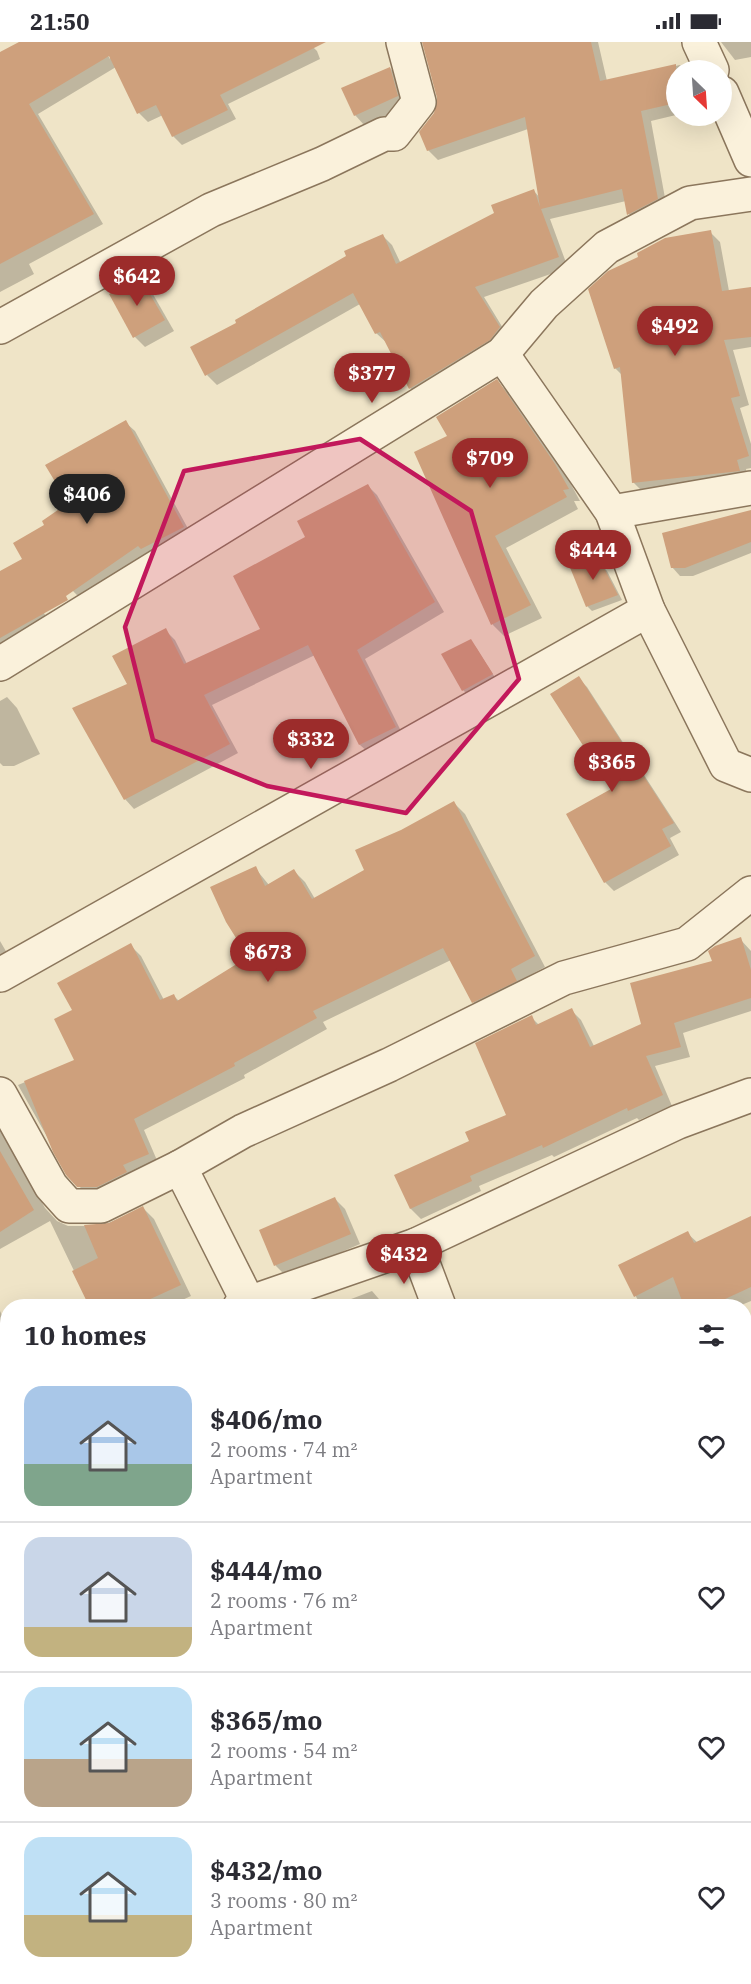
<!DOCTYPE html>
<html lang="en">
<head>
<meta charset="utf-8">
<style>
	body { margin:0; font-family:"IBM Plex Serif",serif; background:#f7f7f7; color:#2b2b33; height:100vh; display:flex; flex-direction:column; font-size:22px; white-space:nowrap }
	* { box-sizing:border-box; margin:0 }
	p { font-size:20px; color:#7c7c81 }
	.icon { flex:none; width:33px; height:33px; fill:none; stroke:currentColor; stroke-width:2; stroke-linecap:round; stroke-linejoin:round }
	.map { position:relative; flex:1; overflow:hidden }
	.sheet { position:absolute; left:0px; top:1257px; width:752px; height:686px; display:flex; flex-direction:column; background:#fff; border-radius:24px 24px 0 0; box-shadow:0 6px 24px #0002 }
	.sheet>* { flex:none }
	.needle { width:39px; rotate:155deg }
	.tools { position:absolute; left:666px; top:18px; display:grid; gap:12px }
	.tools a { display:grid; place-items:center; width:66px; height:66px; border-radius:50%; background:#fff; box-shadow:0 6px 24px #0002; font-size:30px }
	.price { position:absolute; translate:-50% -51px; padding:0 14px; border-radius:21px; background:#9c2c2b; color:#fff; font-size:20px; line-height:39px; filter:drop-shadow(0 2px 3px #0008) }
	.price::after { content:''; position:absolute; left:50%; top:36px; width:18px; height:14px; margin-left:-9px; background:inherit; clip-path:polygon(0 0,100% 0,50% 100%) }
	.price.active { background:#222; color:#fff }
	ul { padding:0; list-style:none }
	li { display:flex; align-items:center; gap:18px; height:150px; padding:0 24px }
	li+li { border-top:2px solid #e1e1e2 }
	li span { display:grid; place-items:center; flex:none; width:168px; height:120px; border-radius:18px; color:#555 }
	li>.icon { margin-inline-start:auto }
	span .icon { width:72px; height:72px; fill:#fffc; stroke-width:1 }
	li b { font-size:26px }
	h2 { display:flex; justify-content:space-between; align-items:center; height:72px; padding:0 24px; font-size:26px }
	.status { display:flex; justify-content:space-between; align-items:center; height:42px; padding:0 30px; background:#fff; direction:ltr }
	.status svg { height:16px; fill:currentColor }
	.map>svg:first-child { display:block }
	.shadow { fill:#0003 }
	.building { fill:#cea07c }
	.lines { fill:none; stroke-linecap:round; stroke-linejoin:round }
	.street-casing { stroke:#8b765c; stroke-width:36 }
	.street { stroke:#faf1db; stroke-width:33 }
	.marked { fill:#c2185b; fill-opacity:0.2; stroke:#c2185b; stroke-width:4.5; stroke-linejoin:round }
</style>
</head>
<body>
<div class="status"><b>21:50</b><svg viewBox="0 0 49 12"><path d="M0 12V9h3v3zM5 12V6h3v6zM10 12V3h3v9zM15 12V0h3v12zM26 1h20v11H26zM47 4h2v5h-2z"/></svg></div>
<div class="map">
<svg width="751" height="1942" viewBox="0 0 751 1942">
	<rect width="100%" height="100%" fill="#efe4c7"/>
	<!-- shadow -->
	<g class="shadow">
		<path d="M 22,0 L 100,0 L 110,17 L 112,0 L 308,0 L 317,9 L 320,17 L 228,62 L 236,77 L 182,103 L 173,94 L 163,73 L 148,80 L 139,71 L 116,25 L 38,72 L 103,182 L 29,222 L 34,232 L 0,250 L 0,11 Z"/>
		<path d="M 424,0 L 598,0 L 607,39 L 680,23 L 685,28 L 676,28 L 676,73 L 651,79 L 667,167 L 638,182 L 629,172 L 626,159 L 550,177 L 568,226 L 484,255 L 509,296 L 420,356 L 410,346 L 387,301 L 376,291 L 360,262 L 217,343 L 207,333 L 238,281 L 382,193 L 392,203 L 401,222 L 496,172 L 534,149 L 540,156 L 528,87 L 438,118 L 428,108 L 439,56 Z"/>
		<path d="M 721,0 L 751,0 L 751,15 L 735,18 Z"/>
		<path d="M 390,26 L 400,37 L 407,64 L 365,84 L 355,73 Z"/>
		<path d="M 710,190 L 720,200 L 729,249 L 751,246 L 751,305 L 733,308 L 749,363 L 740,366 L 751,402 L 751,426 L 746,427 L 748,438 L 643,450 L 633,440 L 622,333 L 615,326 Z"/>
		<path d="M 139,237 L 150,247 L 174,289 L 145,305 L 135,295 L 111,253 Z"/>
		<path d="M 497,339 L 508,351 L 567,435 L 580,459 L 574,459 L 578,467 L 506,506 L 542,576 L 504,594 L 493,583 L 416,410 L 449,395 Z"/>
		<path d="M 125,380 L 135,389 L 192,494 L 83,559 L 73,549 L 46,478 L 70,461 Z"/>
		<path d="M 368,444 L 377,453 L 444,570 L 365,617 L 404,695 L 370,712 L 360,703 L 315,613 L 212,663 L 238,711 L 134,767 L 125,757 L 129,642 L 165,588 L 175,598 L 187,622 L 262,587 L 307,496 Z"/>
		<path d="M 751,472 L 751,511 L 693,534 L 680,534 L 672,525 Z"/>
		<path d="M 594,515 L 607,529 L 622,558 L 592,569 L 588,565 L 571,524 Z"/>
		<path d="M 0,531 L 24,534 L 51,584 L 0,611 Z"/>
		<path d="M 475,604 L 496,637 L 468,653 L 463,648 Z"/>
		<path d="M 578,636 L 587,645 L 681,790 L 670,796 L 679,813 L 614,849 L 605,840 L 613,748 Z"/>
		<path d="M 7,655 L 17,666 L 40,712 L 14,724 L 3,724 L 0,721 L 0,659 Z"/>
		<path d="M 454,761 L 465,772 L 545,925 L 521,938 L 527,950 L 484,971 L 473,960 L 451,918 L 323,980 L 327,987 L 244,1033 L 245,1036 L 144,1088 L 159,1123 L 90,1156 L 68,1132 L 18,1043 L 76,1019 L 74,969 L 130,903 L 141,914 L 164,958 L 173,953 L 179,959 L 250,915 L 255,826 L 269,843 L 294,829 L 305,840 L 315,857 L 366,829 L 401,790 Z"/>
		<path d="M 740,897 L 751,909 L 751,969 L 683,991 L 690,1015 L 655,1024 L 672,1064 L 639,1078 L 637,1076 L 554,1115 L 552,1113 L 479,1144 L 481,1149 L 421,1177 L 411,1167 L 396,1133 L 471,1099 L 508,1074 L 531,975 L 539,983 L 571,968 L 581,978 L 594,1004 L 643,983 Z"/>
		<path d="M 0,899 L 7,911 L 0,915 Z"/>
		<path d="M 0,1082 L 45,1166 L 57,1179 L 68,1184 L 102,1184 L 143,1166 L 154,1177 L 191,1254 L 169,1264 L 91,1264 L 50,1179 L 0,1207 Z"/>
		<path d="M 335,1157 L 345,1167 L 360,1202 L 286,1234 L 276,1224 L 261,1189 Z"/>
		<path d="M 751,1175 L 751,1259 L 739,1264 L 641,1264 L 620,1224 L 687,1191 L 698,1201 Z"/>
		<path d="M 372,1249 L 385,1264 L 349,1264 L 346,1259 Z"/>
		<path d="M 0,1269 L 8,1286 L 8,1303 L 0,1306 Z"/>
		<path d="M 0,1343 L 8,1355 L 8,1365 L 0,1370 Z"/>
		<path d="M 0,1449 L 8,1466 L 8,1623 L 0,1627 Z"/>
		<path d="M 751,1517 L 751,1613 L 744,1616 L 744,1521 Z"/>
		<path d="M 0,1722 L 8,1723 L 8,1935 L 92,1935 L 85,1938 L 83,1936 L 70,1942 L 0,1942 Z"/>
		<path d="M 237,1935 L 383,1935 L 386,1942 L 233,1942 L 239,1939 Z"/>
	</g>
	<!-- building -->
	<g class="building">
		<path d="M 19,0 L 326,0 L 220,53 L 228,68 L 172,95 L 156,63 L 137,72 L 109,14 L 29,62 L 94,172 L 0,222 L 0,10 Z"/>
		<path d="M 422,0 L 591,0 L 600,39 L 676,22 L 676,61 L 641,69 L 658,157 L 627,173 L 622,147 L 541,167 L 559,215 L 475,245 L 500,285 L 490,298 L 409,347 L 380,290 L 375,292 L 353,251 L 205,334 L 190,305 L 236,281 L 235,278 L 346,214 L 344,209 L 383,192 L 396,222 L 494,171 L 491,163 L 534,147 L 540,165 L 525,75 L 427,109 L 419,90 L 434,71 L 437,56 Z"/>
		<path d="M 390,25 L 398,54 L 354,74 L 341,46 Z"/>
		<path d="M 711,188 L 722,249 L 751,245 L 751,295 L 724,298 L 740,354 L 731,356 L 749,414 L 737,418 L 740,429 L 632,441 L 620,325 L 614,327 L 588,247 L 608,229 L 638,215 L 637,211 L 665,196 Z"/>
		<path d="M 140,235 L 165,278 L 133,296 L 109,252 Z"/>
		<path d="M 497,337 L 555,422 L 569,447 L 563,448 L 567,455 L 495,494 L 531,563 L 491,583 L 414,410 L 447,394 L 436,375 Z"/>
		<path d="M 126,378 L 184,485 L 141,507 L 138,504 L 66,554 L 68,558 L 0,596 L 0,529 L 22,517 L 13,501 L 44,483 L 42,479 L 68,461 L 45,423 Z"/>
		<path d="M 368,442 L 435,560 L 357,608 L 396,685 L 359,703 L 308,603 L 204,653 L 230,702 L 124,758 L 72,666 L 127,642 L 112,614 L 166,586 L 184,622 L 260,587 L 233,534 L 305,495 L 297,479 Z"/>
		<path d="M 751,468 L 751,500 L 685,526 L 671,526 L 662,491 Z"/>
		<path d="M 594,514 L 602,522 L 618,553 L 586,565 L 569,523 Z"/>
		<path d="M 471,597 L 493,632 L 462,649 L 441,612 Z"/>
		<path d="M 579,634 L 674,781 L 662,787 L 671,804 L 604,841 L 566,772 L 611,747 L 550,652 Z"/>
		<path d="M 454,759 L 535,914 L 511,927 L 517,939 L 472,961 L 443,906 L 313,969 L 317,976 L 234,1021 L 235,1024 L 134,1077 L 149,1112 L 123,1123 L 127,1130 L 97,1145 L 77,1145 L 66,1133 L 53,1110 L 24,1039 L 74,1018 L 54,977 L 72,968 L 57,941 L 131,901 L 160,958 L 174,952 L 177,959 L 248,915 L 226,880 L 210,845 L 256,824 L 265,844 L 294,827 L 312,857 L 364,828 L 355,808 L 401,788 Z"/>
		<path d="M 741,895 L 751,928 L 751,956 L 674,981 L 681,1005 L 646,1014 L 663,1053 L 628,1069 L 627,1066 L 543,1106 L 542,1103 L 470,1134 L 472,1139 L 410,1167 L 394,1133 L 469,1099 L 465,1090 L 506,1073 L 475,1001 L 532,973 L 536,983 L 572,966 L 590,1005 L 641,982 L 630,941 L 712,919 L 708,909 L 715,904 Z"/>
		<path d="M 0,1109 L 34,1168 L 0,1190 Z"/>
		<path d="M 335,1155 L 351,1192 L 274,1224 L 259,1188 Z"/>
		<path d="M 143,1164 L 181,1243 L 135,1264 L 89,1264 L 72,1229 L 98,1216 L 84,1183 L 109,1181 Z"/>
		<path d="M 751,1174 L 751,1245 L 710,1264 L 684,1264 L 673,1235 L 634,1255 L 618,1223 L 688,1189 L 694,1201 Z"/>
	</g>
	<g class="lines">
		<!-- street casing -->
		<g class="street-casing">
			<g id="street">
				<path d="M 699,0 L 712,28"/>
				<path d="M 722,51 L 751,118"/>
				<path d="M 0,285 L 211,168 L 322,122 L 384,92 L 394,92 L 419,60 L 403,0"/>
				<path d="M 502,312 L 612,470 L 648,568 L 726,723 L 751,733"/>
				<path d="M 612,470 L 751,446"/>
				<path d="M 0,622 L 502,312 L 544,262 L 607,205 L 690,161 L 751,152"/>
				<path d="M 0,933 L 648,568"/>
				<path d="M 0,1052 L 51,1144 L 69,1164 L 101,1164 L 180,1125 L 248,1260"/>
				<path d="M 180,1125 L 243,1089 L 389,1023 L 564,936 L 687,902 L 751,851"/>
				<path d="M 416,1203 L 439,1264"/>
				<path d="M 240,1264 L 416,1203 L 678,1080 L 751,1053"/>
				<path d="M 744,1364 L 751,1361"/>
				<path d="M 0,1398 L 8,1394"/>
				<path d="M 744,1698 L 751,1686"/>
				<path d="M 0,1704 L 8,1701"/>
				<path d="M 709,1935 L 712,1942"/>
				<path d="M 118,1942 L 134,1935"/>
			</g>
		</g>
		<!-- street -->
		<use href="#street" class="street"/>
	</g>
	<!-- marked area -->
	<path class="marked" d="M 360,397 L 471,469 L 519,637 L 406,771 L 267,744 L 153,698 L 125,585 L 184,429 Z"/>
</svg>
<div class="tools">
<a><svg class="needle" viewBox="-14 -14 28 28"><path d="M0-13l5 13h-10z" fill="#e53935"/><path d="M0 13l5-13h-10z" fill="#7c7c81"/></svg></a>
</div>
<b class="price" style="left:137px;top:265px">$642</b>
<b class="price" style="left:675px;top:315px">$492</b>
<b class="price" style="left:372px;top:362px">$377</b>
<b class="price" style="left:490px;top:447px">$709</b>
<b class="price active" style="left:87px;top:483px">$406</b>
<b class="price" style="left:593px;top:539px">$444</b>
<b class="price" style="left:311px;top:728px">$332</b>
<b class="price" style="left:612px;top:751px">$365</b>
<b class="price" style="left:268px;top:941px">$673</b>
<b class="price" style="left:404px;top:1243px">$432</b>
<section class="sheet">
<h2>10 homes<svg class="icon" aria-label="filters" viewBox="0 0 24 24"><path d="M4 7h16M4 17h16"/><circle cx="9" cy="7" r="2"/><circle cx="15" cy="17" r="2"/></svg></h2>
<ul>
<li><span style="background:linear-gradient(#a9c7e8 65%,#7fa58c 0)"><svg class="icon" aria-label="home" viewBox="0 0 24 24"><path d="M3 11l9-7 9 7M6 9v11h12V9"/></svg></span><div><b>$406/mo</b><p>2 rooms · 74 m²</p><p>Apartment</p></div><svg class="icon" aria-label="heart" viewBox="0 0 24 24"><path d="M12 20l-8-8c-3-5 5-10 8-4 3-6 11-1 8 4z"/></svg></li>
<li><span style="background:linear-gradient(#c9d6e8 75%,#c2b280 0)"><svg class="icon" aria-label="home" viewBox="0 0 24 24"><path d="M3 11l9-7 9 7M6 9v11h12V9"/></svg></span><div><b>$444/mo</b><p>2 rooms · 76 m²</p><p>Apartment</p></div><svg class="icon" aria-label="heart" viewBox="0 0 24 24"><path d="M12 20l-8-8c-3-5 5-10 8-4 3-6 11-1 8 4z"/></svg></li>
<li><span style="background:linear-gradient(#bfe0f5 60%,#b9a48a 0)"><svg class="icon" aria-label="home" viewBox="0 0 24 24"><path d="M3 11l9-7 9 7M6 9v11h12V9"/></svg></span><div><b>$365/mo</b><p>2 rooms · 54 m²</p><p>Apartment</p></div><svg class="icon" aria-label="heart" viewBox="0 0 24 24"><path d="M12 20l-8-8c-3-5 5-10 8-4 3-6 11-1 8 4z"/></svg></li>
<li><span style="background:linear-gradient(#bfe0f5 65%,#c2b280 0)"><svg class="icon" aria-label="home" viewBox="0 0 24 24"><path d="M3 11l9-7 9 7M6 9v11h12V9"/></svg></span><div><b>$432/mo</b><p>3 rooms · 80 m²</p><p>Apartment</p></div><svg class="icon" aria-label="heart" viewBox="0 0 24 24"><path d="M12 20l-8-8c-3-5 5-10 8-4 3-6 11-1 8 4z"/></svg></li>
</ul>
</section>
</div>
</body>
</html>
